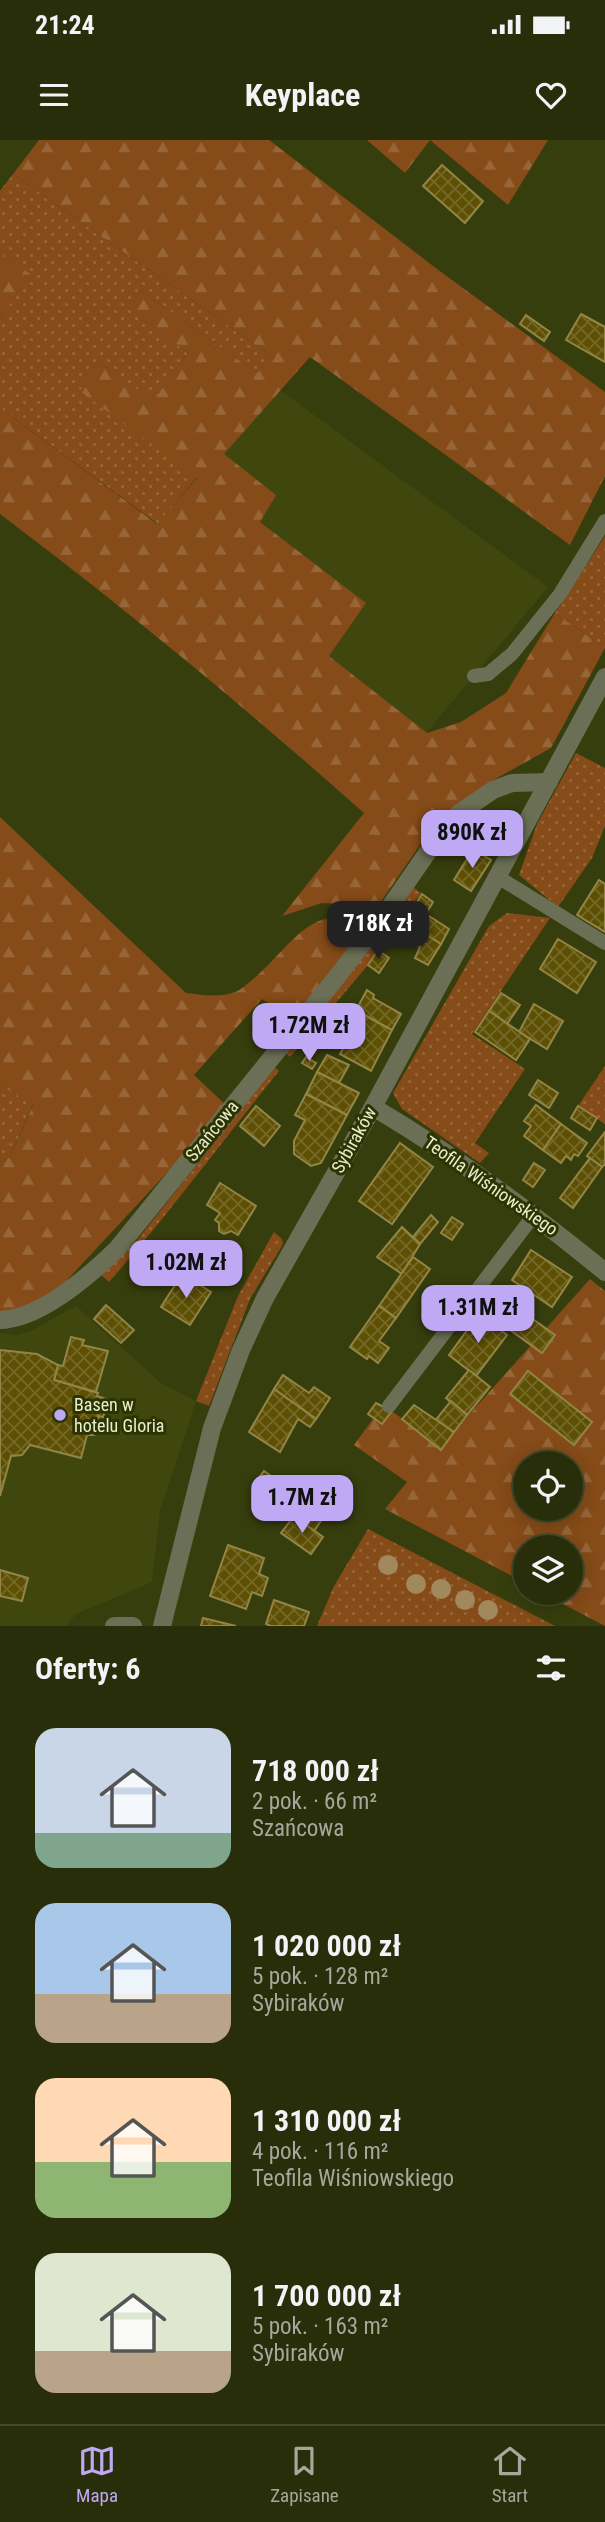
<!DOCTYPE html>
<html lang="pl">
<head>
<meta charset="utf-8">
<style>
	body { margin:0; font-family:"Roboto Condensed",sans-serif; background:#313613; color:#f1f3f6; height:100vh; display:flex; flex-direction:column; font-size:26px; white-space:nowrap }
	* { box-sizing:border-box; margin:0 }
	p { font-size:23px; color:#a5a89c }
	.icon { flex:none; width:38px; height:38px; fill:none; stroke:currentColor; stroke-width:2; stroke-linecap:round; stroke-linejoin:round }
	.map { position:relative; height:1486px; overflow:hidden }
	.panel { display:flex; flex-direction:column; background:#292e0a; flex:1 }
	.panel>* { flex:none }
	.buttons { position:absolute; left:513px; top:1311px; display:grid; gap:14px }
	.buttons a { display:grid; place-items:center; width:70px; height:70px; border-radius:50%; background:#292e0a; box-shadow:0 4px 18px #0003,0 0 0 2px #454a2b; font-size:35px }
	.price { position:absolute; translate:-50% -60px; padding:0 16px; border-radius:14px; background:#bfa9f4; color:#111; font-size:23px; line-height:46px; filter:drop-shadow(0 2px 4px #0008) }
	.price::after { content:''; position:absolute; left:50%; top:42px; width:21px; height:16px; margin-left:-10px; background:inherit; clip-path:polygon(0 0,100% 0,50% 100%) }
	.price.selected { background:#222; color:#fff }
	ul { padding:0; list-style:none }
	li { display:flex; align-items:center; gap:21px; height:175px; padding:0 35px }
	li span { display:grid; place-items:center; flex:none; width:196px; height:140px; border-radius:21px; color:#555 }
	li>.icon { margin-inline-start:auto }
	span .icon { width:84px; height:84px; fill:#fffc; stroke-width:1 }
	li b { font-size:30px }
	h2 { display:flex; justify-content:space-between; align-items:center; height:84px; padding:0 35px; font-size:30px }
	.status { display:flex; justify-content:space-between; align-items:center; height:49px; padding:0 35px; background:#292e0a; direction:ltr }
	.status svg { height:19px; fill:currentColor }
	header { display:flex; justify-content:space-between; align-items:center; height:91px; padding:0 35px; background:#292e0a; font-size:32px; font-weight:700 }
	.menu { display:flex; justify-content:space-around; align-items:center; height:98px; border-top:2px solid #454a2b; background:#292e0a; font-size:19px; color:#a5a89c }
	.menu a { display:grid; justify-items:center; gap:4px }
	.menu .selected { color:#bfa9f4 }
	.map>svg:first-child { display:block }
	.built { fill:#3f470f }
	.grass { fill:url(#grass-dots) }
	.forest { fill:url(#forest-firs); fill-rule:evenodd }
	.building { fill:url(#building-cross-hatch); stroke:#938545; stroke-width:2 }
	.lines { fill:none; stroke-linecap:round; stroke-linejoin:round }
	.lane { stroke:#6a6f55; stroke-width:14 }
	.street { stroke:#6a6f55; stroke-width:18 }
	.tree { fill:#a2885d }
	.poi-dot { fill:#bfa9f4; stroke:#2d3401; stroke-width:2.5 }
	.labels { text-anchor:middle; stroke-width:6; stroke-linejoin:round; paint-order:stroke }
	.street-label { font-size:18px; fill:#e7eece; stroke:#2d3401 }
	.poi-label { font-size:18px; fill:#e7eece; stroke:#2d3401; text-anchor:start }
</style>
</head>
<body>
<div class="status"><b>21:24</b><svg viewBox="0 0 49 12"><path d="M0 12V9h3v3zM5 12V6h3v6zM10 12V3h3v9zM15 12V0h3v12zM26 1h20v11H26zM47 4h2v5h-2z"/></svg></div>
<header><svg class="icon" aria-label="menu" viewBox="0 0 24 24"><path d="M4 6h16M4 12h16M4 18h16"/></svg>Keyplace<svg class="icon" aria-label="heart" viewBox="0 0 24 24"><path d="M12 20l-8-8c-3-5 5-10 8-4 3-6 11-1 8 4z"/></svg></header>
<div class="map">
<svg width="605" height="1486" viewBox="0 0 605 1486">
	<defs>
		<pattern id="grass-dots" width="8" height="8" patternUnits="userSpaceOnUse" patternTransform="scale(1.75)"><rect width="8" height="8" fill="#854b18"/><path d="M2 2h.1M6 6h.1" fill="none" stroke="#966538" stroke-width="1.8" stroke-linecap="round"/></pattern>
		<pattern id="forest-firs" width="22" height="20" patternUnits="userSpaceOnUse" patternTransform="scale(1.75)"><rect width="22" height="20" fill="#854b18"/><path d="M5 1l3.5 6h-7zM16 11l3.5 6h-7z" fill="#966538"/></pattern>
		<pattern id="building-cross-hatch" width="8" height="8" patternUnits="userSpaceOnUse" patternTransform="scale(1.75)"><rect width="8" height="8" fill="#5d4f04"/><path d="M0 0l8 8M0 8l8-8" fill="none" stroke="#746927"/></pattern>
	</defs>
	<rect width="100%" height="100%" fill="#373e0d"/>
	<!-- built -->
	<g class="built">
		<path d="M 280,250 L 548,447 L 426,593 L 329,516 L 365,463 L 260,382 L 223,314 Z"/>
		<path d="M 76,1166 L 162,1244 L 196,1261 L 160,1371 L 152,1442 L 76,1474 L 66,1486 L 0,1486 L 0,1193 L 16,1195 L 29,1192 Z"/>
	</g>
	<!-- grass -->
	<g class="grass">
		<path d="M 13,34 L 274,218 L 258,234 L 140,150 L 127,167 L 188,213 L 153,262 L 98,221 L 197,337 L 158,384 L 0,268 L 0,179 L 29,134 L 0,113 L 0,51 Z"/>
		<path d="M 605,396 L 605,508 L 555,473 Z"/>
		<path d="M 576,613 L 605,628 L 605,686 L 592,718 L 558,767 L 519,735 L 537,684 Z"/>
		<path d="M 413,747 L 421,753 L 368,825 L 290,917 L 284,912 Z"/>
		<path d="M 507,773 L 550,778 L 472,894 L 525,929 L 475,1003 L 489,1013 L 480,1023 L 402,969 L 393,953 L 489,786 Z"/>
		<path d="M 605,926 L 605,984 L 578,966 Z"/>
		<path d="M 274,927 L 279,931 C 222,1001 169,1074 109,1142 L 101,1135 L 138,1099 Z"/>
		<path d="M 0,945 L 33,964 L 10,1017 L 0,1022 Z"/>
		<path d="M 274,1092 L 282,1099 L 283,1104 L 250,1159 L 209,1266 L 196,1261 L 238,1156 Z"/>
		<path d="M 368,1389 L 555,1486 L 317,1486 L 334,1446 Z"/>
	</g>
	<!-- forest -->
	<g class="forest">
		<path d="M 39,0 L 269,0 L 437,129 L 605,252 L 605,336 L 570,405 L 310,217 L 224,314 L 276,355 L 260,382 L 366,463 L 329,516 L 427,593 L 461,582 L 506,553 L 555,473 L 605,508 L 551,608 L 490,642 L 435,683 L 378,766 L 322,763 L 282,776 L 364,673 C 247,569 126,469 0,374 L 0,268 L 157,384 L 197,338 L 80,251 L 98,221 L 153,261 L 188,213 L 126,167 L 140,150 L 257,233 L 274,218 L 13,34 Z"/>
		<path d="M 367,0 L 430,0 L 405,33 Z"/>
		<path d="M 430,0 L 548,0 L 508,65 Z"/>
		<path d="M 0,113 L 30,134 L 0,179 Z"/>
		<path d="M 0,677 L 186,853 C 203,855 219,858 235,852 C 241,850 248,843 253,839 C 289,810 313,756 365,787 L 294,879 L 262,859 L 194,935 L 228,967 L 56,1152 L 12,1174 L 0,1174 L 0,1022 L 10,1017 L 33,965 L 0,945 Z"/>
		<path d="M 590,1139 L 605,1151 L 605,1486 L 542,1453 L 570,1452 L 570,1407 L 525,1407 L 525,1443 L 385,1369 L 407,1342 L 354,1305 L 383,1265 L 441,1306 ZM 525,1323 L 570,1323 L 570,1368 L 525,1368 Z"/>
	</g>
	<!-- building -->
	<g class="building">
		<path d="M 442,25 L 483,61 L 465,83 L 423,46 Z"/>
		<path d="M 581,174 L 605,187 L 605,222 L 566,200 Z"/>
		<path d="M 526,175 L 550,192 L 544,201 L 520,184 Z"/>
		<path d="M 473,709 L 491,720 L 471,751 L 454,740 Z"/>
		<path d="M 599,740 L 605,744 L 605,792 L 577,775 Z"/>
		<path d="M 422,754 L 433,762 L 426,774 L 449,789 L 441,804 L 405,782 Z"/>
		<path d="M 404,781 L 441,804 L 428,825 L 415,818 L 420,807 L 406,800 L 404,805 L 393,799 Z"/>
		<path d="M 558,799 L 596,822 L 577,853 L 540,829 Z"/>
		<path d="M 378,810 L 389,818 L 379,833 L 368,825 Z"/>
		<path d="M 367,850 L 374,855 L 373,858 L 401,874 L 392,890 L 356,870 Z"/>
		<path d="M 501,853 L 520,865 L 507,884 L 489,871 Z"/>
		<path d="M 534,864 L 563,881 L 547,909 L 519,892 Z"/>
		<path d="M 489,871 L 530,899 L 516,920 L 475,892 Z"/>
		<path d="M 362,874 L 392,890 L 371,931 L 340,914 Z"/>
		<path d="M 327,915 L 349,925 L 339,943 L 317,932 Z"/>
		<path d="M 306,917 L 316,923 L 312,929 L 302,923 Z"/>
		<path d="M 317,932 L 359,953 L 347,975 L 306,954 Z"/>
		<path d="M 538,940 L 558,953 L 549,968 L 529,955 Z"/>
		<path d="M 306,954 L 347,975 L 321,1023 L 311,1026 L 294,1014 L 294,1001 L 305,980 L 295,975 Z"/>
		<path d="M 536,965 L 561,984 L 543,1010 L 524,996 L 531,986 L 524,981 Z"/>
		<path d="M 256,966 L 280,986 L 264,1006 L 240,986 Z"/>
		<path d="M 578,966 L 597,978 L 590,990 L 571,978 Z"/>
		<path d="M 561,984 L 587,1003 L 578,1016 L 574,1014 L 571,1020 L 566,1016 L 561,1023 L 543,1010 Z"/>
		<path d="M 605,992 L 605,1024 L 602,1027 L 587,1016 Z"/>
		<path d="M 400,1003 L 433,1027 L 392,1084 L 359,1061 Z"/>
		<path d="M 590,1018 L 602,1027 L 573,1068 L 560,1058 Z"/>
		<path d="M 534,1023 L 545,1030 L 533,1047 L 523,1040 Z"/>
		<path d="M 220,1043 L 256,1066 L 238,1095 L 231,1091 L 224,1094 L 219,1091 L 219,1083 L 215,1080 L 220,1073 L 207,1065 Z"/>
		<path d="M 431,1075 L 438,1082 L 420,1104 L 413,1097 Z"/>
		<path d="M 452,1077 L 463,1084 L 452,1100 L 441,1093 Z"/>
		<path d="M 402,1087 L 420,1104 L 402,1134 L 377,1117 Z"/>
		<path d="M 531,1110 L 572,1137 L 552,1167 L 512,1140 Z"/>
		<path d="M 413,1117 L 430,1129 L 396,1178 L 379,1166 Z"/>
		<path d="M 182,1134 L 211,1152 L 190,1185 L 161,1167 Z"/>
		<path d="M 106,1165 L 134,1190 L 121,1203 L 94,1179 Z"/>
		<path d="M 379,1166 L 396,1178 L 379,1201 L 389,1208 L 378,1223 L 369,1216 L 367,1219 L 350,1207 Z"/>
		<path d="M 516,1167 L 555,1195 L 542,1213 L 503,1185 Z"/>
		<path d="M 479,1174 L 507,1195 L 476,1236 L 449,1215 Z"/>
		<path d="M 71,1197 L 84,1200 L 82,1205 L 108,1211 L 96,1252 L 54,1240 L 58,1225 L 63,1226 Z"/>
		<path d="M 0,1210 L 37,1214 L 58,1225 L 54,1240 L 98,1253 L 97,1256 L 109,1260 L 103,1277 L 98,1276 L 99,1291 L 94,1295 L 87,1295 L 81,1318 L 30,1305 L 22,1315 L 11,1316 L 0,1356 Z"/>
		<path d="M 469,1230 L 490,1247 L 467,1275 L 446,1258 Z"/>
		<path d="M 528,1231 L 592,1282 L 574,1305 L 510,1254 Z"/>
		<path d="M 283,1235 L 309,1253 L 314,1247 L 330,1258 L 316,1279 L 274,1249 Z"/>
		<path d="M 274,1249 L 316,1279 L 310,1287 L 298,1279 L 280,1312 L 249,1292 Z"/>
		<path d="M 451,1261 L 467,1275 L 454,1292 L 435,1281 Z"/>
		<path d="M 376,1263 L 392,1271 L 382,1284 L 368,1274 Z"/>
		<path d="M 414,1265 L 454,1292 L 441,1310 L 402,1279 Z"/>
		<path d="M 264,1331 L 287,1347 L 280,1358 L 256,1341 Z"/>
		<path d="M 287,1347 L 301,1357 L 308,1347 L 332,1365 L 314,1391 L 277,1363 Z"/>
		<path d="M 294,1376 L 323,1397 L 311,1414 L 281,1393 Z"/>
		<path d="M 228,1405 L 264,1418 L 259,1434 L 268,1438 L 262,1456 L 252,1452 L 246,1469 L 210,1456 Z"/>
		<path d="M 0,1430 L 28,1438 L 22,1461 L 0,1456 Z"/>
		<path d="M 274,1460 L 309,1472 L 304,1486 L 271,1486 L 266,1484 Z"/>
		<path d="M 203,1478 L 236,1486 L 201,1486 Z"/>
	</g>
	<g class="lines">
		<!-- lane -->
		<g class="lane">
			<path d="M 474,536 L 488,534 L 512,514 L 560,454 L 605,381"/>
			<path d="M 498,737 L 605,803"/>
			<path d="M 389,1266 L 534,1075"/>
		</g>
		<!-- street -->
		<g class="street">
			<path d="M 373,967 C 454,1015 532,1072 605,1132"/>
			<path d="M 0,1180 C 40,1179 89,1136 117,1109 L 336,838 L 378,784 L 443,690 L 458,674 L 493,650 L 512,643 L 549,642"/>
			<path d="M 114,1486 L 133,1486"/>
			<path d="M 162,1486 L 212,1288 L 241,1210 L 265,1158 L 373,967 L 605,537"/>
		</g>
	</g>
	<!-- trees -->
	<g class="tree">
		<circle cx="388" cy="1425" r="10"/>
		<circle cx="416" cy="1444" r="10"/>
		<circle cx="441" cy="1449" r="10"/>
		<circle cx="465" cy="1460" r="10"/>
		<circle cx="488" cy="1470" r="10"/>
	</g>
	<!-- markers -->
	<circle class="poi-dot" cx="60" cy="1275" r="7"/>
	<g class="labels">
		<!-- street labels -->
		<g class="street-label">
			<text transform="translate(212 991) rotate(-51)" y="6">Szańcowa</text>
			<text transform="translate(354 1000) rotate(-61)" y="6">Sybiraków</text>
			<text transform="translate(491 1046) rotate(35)" y="6">Teofila Wiśniowskiego</text>
		</g>
		<!-- poi labels -->
		<g class="poi-label">
			<text x="74" y="1271">Basen w<tspan x="74" dy="21">hotelu Gloria</tspan></text>
		</g>
	</g>
</svg>
<div class="buttons">
<a><svg class="icon" aria-label="locate" viewBox="0 0 24 24"><circle cx="12" cy="12" r="6"/><path d="M12 2v4M12 18v4M2 12h4M18 12h4"/></svg></a>
<a><svg class="icon" aria-label="layers" viewBox="0 0 24 24"><path d="M12 4l9 5-9 5-9-5zM3 14l9 5 9-5"/></svg></a>
</div>
<b class="price" style="left:472px;top:730px">890K zł</b>
<b class="price selected" style="left:378px;top:821px">718K zł</b>
<b class="price" style="left:309px;top:923px">1.72M zł</b>
<b class="price" style="left:186px;top:1160px">1.02M zł</b>
<b class="price" style="left:478px;top:1205px">1.31M zł</b>
<b class="price" style="left:302px;top:1395px">1.7M zł</b>
</div>
<section class="panel">
<h2>Oferty: 6<svg class="icon" aria-label="filters" viewBox="0 0 24 24"><path d="M4 7h16M4 17h16"/><circle cx="9" cy="7" r="2"/><circle cx="15" cy="17" r="2"/></svg></h2>
<ul>
<li><span style="background:linear-gradient(#c9d6e8 75%,#7fa58c 0)"><svg class="icon" aria-label="home" viewBox="0 0 24 24"><path d="M3 11l9-7 9 7M6 9v11h12V9"/></svg></span><div><b>718 000 zł</b><p>2 pok. · 66 m²</p><p>Szańcowa</p></div></li>
<li><span style="background:linear-gradient(#a9c7e8 65%,#b9a48a 0)"><svg class="icon" aria-label="home" viewBox="0 0 24 24"><path d="M3 11l9-7 9 7M6 9v11h12V9"/></svg></span><div><b>1 020 000 zł</b><p>5 pok. · 128 m²</p><p>Sybiraków</p></div></li>
<li><span style="background:linear-gradient(#ffd9b3 60%,#8fb573 0)"><svg class="icon" aria-label="home" viewBox="0 0 24 24"><path d="M3 11l9-7 9 7M6 9v11h12V9"/></svg></span><div><b>1 310 000 zł</b><p>4 pok. · 116 m²</p><p>Teofila Wiśniowskiego</p></div></li>
<li><span style="background:linear-gradient(#dfe7d0 70%,#b9a48a 0)"><svg class="icon" aria-label="home" viewBox="0 0 24 24"><path d="M3 11l9-7 9 7M6 9v11h12V9"/></svg></span><div><b>1 700 000 zł</b><p>5 pok. · 163 m²</p><p>Sybiraków</p></div></li>
</ul>
</section>
<nav class="menu">
<a class="selected"><svg class="icon" aria-label="map" viewBox="0 0 24 24"><path d="M3 6l6-2 6 2 6-2v14l-6 2-6-2-6 2zM9 4v14M15 6v14"/></svg>Mapa</a>
<a><svg class="icon" aria-label="saved" viewBox="0 0 24 24"><path d="M7 4h10v16l-5-4-5 4z"/></svg>Zapisane</a>
<a><svg class="icon" aria-label="home" viewBox="0 0 24 24"><path d="M3 11l9-7 9 7M6 9v11h12V9"/></svg>Start</a>
</nav>
</body>
</html>
